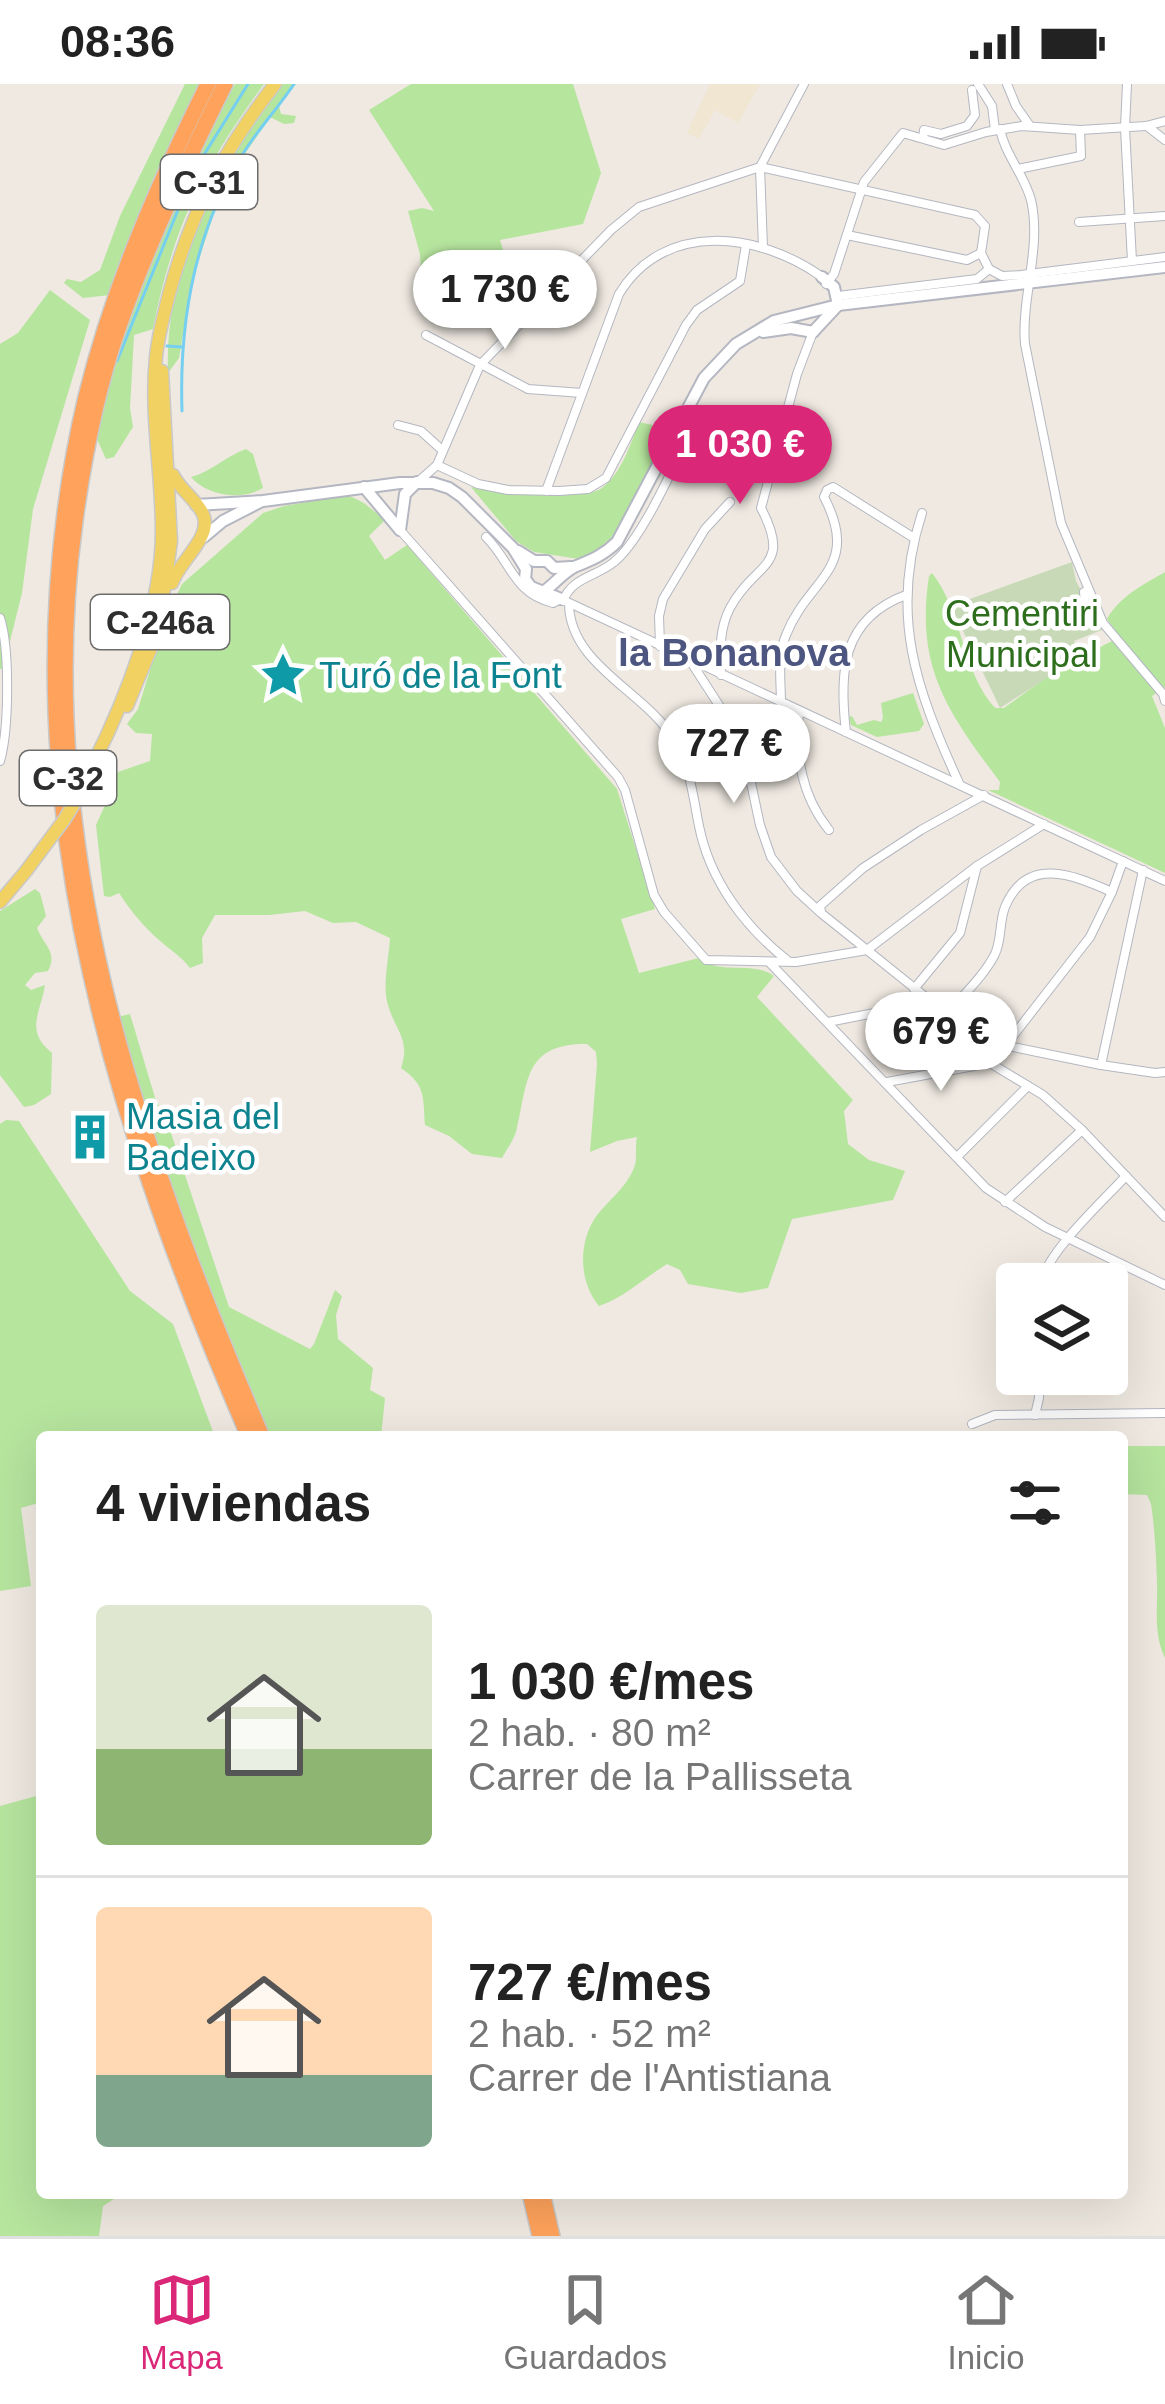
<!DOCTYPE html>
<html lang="es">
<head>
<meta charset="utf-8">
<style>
	body { margin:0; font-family:Arial,sans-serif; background:#f2f2f2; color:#222; height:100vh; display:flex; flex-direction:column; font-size:45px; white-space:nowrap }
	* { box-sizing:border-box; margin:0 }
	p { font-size:39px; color:#767676 }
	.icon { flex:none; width:66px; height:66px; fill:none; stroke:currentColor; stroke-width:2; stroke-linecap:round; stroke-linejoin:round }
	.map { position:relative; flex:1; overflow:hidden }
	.panel { position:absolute; left:36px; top:1347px; width:1092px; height:768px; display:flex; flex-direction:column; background:#fff; border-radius:12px; box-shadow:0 12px 48px #0002 }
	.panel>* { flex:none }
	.controls { position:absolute; left:996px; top:1179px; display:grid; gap:24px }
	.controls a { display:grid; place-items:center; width:132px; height:132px; border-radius:12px; background:#fff; box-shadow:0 12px 48px #0002; font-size:60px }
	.price { position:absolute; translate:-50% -102px; padding:0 27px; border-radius:42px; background:#fff; color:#222; font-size:39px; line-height:78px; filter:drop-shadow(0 3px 6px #0008) }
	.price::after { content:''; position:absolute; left:50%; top:72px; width:36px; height:27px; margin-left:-18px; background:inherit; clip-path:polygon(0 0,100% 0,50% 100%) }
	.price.active { background:#db2777; color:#fff }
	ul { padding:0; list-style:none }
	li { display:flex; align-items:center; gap:36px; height:300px; padding:0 60px }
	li+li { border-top:3px solid #e0e0e0 }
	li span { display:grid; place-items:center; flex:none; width:336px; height:240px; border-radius:12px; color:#555 }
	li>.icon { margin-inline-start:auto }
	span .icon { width:144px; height:144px; fill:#fffc; stroke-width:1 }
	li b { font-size:51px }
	h2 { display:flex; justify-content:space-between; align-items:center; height:144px; padding:0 60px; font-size:51px }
	.status { display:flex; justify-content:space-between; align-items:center; height:84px; padding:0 60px; background:#fff; direction:ltr }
	.status svg { height:33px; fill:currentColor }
	.dock { display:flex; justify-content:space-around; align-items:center; height:168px; border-top:3px solid #e0e0e0; background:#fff; font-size:33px; color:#767676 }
	.dock a { display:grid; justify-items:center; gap:6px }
	.dock .active { color:#db2777 }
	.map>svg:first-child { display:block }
	.education { fill:#f0e6d1 }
	.green { fill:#b6e59e }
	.cemetery { fill:#c8d9b8 }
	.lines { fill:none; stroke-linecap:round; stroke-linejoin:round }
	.stream { stroke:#75cff0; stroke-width:3 }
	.street-casing { stroke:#b4b7c1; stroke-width:10 }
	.secondary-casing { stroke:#b4b7c1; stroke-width:14 }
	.primary-casing { stroke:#c9c9c9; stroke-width:15 }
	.highway-casing { stroke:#c9c9c9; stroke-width:18 }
	.street { stroke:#fff; stroke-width:8 }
	.secondary { stroke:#fff; stroke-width:10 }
	.primary { stroke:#f2d163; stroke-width:12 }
	.highway { stroke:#ffa35c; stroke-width:15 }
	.primary-bridge-casing { stroke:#c9c9c9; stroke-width:15; stroke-linecap:butt }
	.primary-bridge { stroke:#f2d163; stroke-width:12 }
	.labels { text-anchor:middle; stroke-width:9; stroke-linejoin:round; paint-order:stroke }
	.shield { fill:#fff; stroke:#6d6d6d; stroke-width:3 }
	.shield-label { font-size:33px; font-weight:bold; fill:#2e2e2e }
	.park-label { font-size:36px; fill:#2c6e1b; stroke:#fff }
	.culture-label { font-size:36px; fill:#0d838f; stroke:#fff; text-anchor:start }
	.neighbourhood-label { font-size:39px; font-weight:bold; fill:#4d5680; stroke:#fff }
</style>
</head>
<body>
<div class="status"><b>08:36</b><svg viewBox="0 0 49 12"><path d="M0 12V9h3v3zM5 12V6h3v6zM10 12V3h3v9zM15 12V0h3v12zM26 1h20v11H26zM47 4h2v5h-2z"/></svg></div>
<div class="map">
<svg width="1165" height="2152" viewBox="0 0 1165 2152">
	<rect width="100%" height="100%" fill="#efe9e1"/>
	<!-- education -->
	<path class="education" d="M 710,0 L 760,0 L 738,39 L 715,26 L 699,55 L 687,49 Z"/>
	<!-- green -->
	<g class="green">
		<path d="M 185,0 L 200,0 L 153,95 L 110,211 L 83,214 L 64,199 L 67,195 L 81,198 L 100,186 L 120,132 Z"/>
		<path d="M 235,0 L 264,0 C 203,83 173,143 153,245 L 134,251 L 130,324 L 133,343 L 114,373 L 106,375 L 96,353 L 128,230 L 209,49 Z"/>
		<path d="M 281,0 L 296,0 L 279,22 L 281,30 L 296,32 L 294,39 L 284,40 L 270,33 L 229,93 L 215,126 L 191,200 L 179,274 L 168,289 C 165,219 189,145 223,84 C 239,55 262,28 281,0 Z"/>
		<path d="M 411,0 L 573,0 L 601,89 L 583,140 L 500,156 L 509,186 L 507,199 L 511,218 L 499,227 L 447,211 L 423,222 L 420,170 L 408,127 L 422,124 L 434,127 L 369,26 Z"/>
		<path d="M 50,206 L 90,236 L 33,425 L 22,509 L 3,585 L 0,585 L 0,260 L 18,249 Z"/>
		<path d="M 639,338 L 670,345 L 620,446 L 589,473 L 579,475 L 534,468 L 516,457 L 471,403 C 495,409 582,418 602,404 C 622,389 630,361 639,338 Z"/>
		<path d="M 246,365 L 253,370 L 263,404 C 241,417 207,412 191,393 C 211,388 226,372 246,365 Z"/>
		<path d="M 348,411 L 364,419 L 385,436 L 369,452 L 385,476 L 407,461 L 617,705 L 655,825 L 621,835 L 639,889 L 699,874 C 721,892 752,876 774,892 L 757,913 L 853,1016 L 844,1027 L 848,1060 L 869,1076 L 905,1087 L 893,1116 L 792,1135 L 768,1204 L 741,1209 L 688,1200 L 680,1186 L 667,1180 C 644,1194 625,1213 599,1222 C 579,1198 578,1160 595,1134 C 607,1117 628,1103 635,1081 C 637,1073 635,1062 637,1053 L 617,1057 L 590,1068 L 597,980 L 596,968 L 587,960 C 522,959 528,1001 516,1048 C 513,1057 507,1065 502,1074 L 472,1070 L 449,1052 L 425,1041 C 423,1013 426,1001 401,984 C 411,956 395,946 388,921 C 382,902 389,874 390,854 L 356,838 L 333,839 L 305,827 L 269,831 L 215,831 L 202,854 L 203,879 L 190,884 C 181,872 170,866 159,856 C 144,843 130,826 119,809 L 110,813 L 104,812 L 96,741 L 111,708 L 110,694 L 118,688 L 150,677 L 152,650 L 136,649 L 127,640 L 138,625 L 167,531 L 182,500 L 263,429 L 284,422 Z"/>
		<path d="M 1165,488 L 1165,603 L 1152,612 L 1165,644 L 1165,789 L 988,706 L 999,706 L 1000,698 C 948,628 915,584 929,492 L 932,489 C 963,528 961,586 995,624 L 1004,624 L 1061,583 L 1120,553 L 1107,535 C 1120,512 1143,501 1165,488 Z"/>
		<path d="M 913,609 L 924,640 L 919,647 L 877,653 L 851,641 L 849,633 L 852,632 L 857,641 L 874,636 L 881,638 L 883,634 L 881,619 Z"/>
		<path d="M 35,805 L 40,809 L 46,832 L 37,844 C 44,862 58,868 48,887 L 35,889 L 25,901 L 31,906 L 45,901 C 41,928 24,947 52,969 L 51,1010 L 34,1021 L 24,1023 L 0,991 L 0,827 Z"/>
		<path d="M 130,930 L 156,1017 L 165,1031 L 229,1223 L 310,1265 L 314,1260 L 335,1206 L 342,1212 L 336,1231 L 338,1255 L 373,1284 L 370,1306 L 385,1314 L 381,1353 L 266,1353 L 159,1073 L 117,933 Z"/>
		<path d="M 6,1036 L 19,1037 L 130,1207 L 173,1240 L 215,1353 L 42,1353 L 42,1418 L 21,1424 L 31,1502 L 0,1507 L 0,1040 Z"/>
		<path d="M 1122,1362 L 1165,1362 L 1165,1574 C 1153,1549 1158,1525 1157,1498 C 1156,1472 1155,1445 1151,1420 L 1147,1411 L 1122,1410 Z"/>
		<path d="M 36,1712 L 42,1770 L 42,2109 L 116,2109 L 117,2113 L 103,2122 L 99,2152 L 0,2152 L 0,1722 Z"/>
	</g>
	<!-- cemetery -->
	<path class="cemetery" d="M 1072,478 L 1076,497 L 1102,546 L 1074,557 L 1081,572 L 1000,624 L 953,526 L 970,515 Z"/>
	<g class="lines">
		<!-- stream -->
		<g class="stream">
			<path d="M 167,262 L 182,263"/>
			<path d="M 117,277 L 186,106 L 202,74 L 248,0"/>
			<path d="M 182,327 C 179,236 195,146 244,68 C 259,44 279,23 294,0"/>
		</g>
		<!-- street casing -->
		<g class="street-casing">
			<g id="street">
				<path d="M 978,0 L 992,22 L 995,46"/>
				<path d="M 1007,0 L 1016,22 L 1030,42"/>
				<path d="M 1127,0 L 1125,44 L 1132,177"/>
				<path d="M 1147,42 L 1165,56"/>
				<path d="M 1000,45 C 1005,71 1024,90 1031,116 C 1042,163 1021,213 1025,260 L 1061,439 L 1103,539 L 1163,610 L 1165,617"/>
				<path d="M 923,54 L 924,46 L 941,50 L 967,42 L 975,31 L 972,6"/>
				<path d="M 1018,85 L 1081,72 L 1080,46"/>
				<path d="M 1079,138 L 1165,132"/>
				<path d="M 847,151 L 967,176 L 981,169"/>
				<path d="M 763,164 L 760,83 L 804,0"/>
				<path d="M 989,185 L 1002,192 L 1021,191 L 1165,173"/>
				<path d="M 826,200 L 834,190 L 864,98 L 903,49 L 944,61 L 986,48 L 1022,42 L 1080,46 L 1146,42 L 1165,37"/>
				<path d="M 838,212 L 977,195 L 989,185"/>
				<path d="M 426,251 L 528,305 L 582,309"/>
				<path d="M 398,341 L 421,347 L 442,366"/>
				<path d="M 744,365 L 773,374"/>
				<path d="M 437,381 L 478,400 L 508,406 L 559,407 L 588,405 L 606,394 L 686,241 L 697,226 L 740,197 L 746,161"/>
				<path d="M 419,397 L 437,381 L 480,281 L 611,146 L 639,123 L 760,83 L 975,131 L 985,142 L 981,169 L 989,185"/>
				<path d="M 546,407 L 619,210 C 664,136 759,148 822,193"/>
				<path d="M 922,429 C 889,531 916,605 959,699"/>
				<path d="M 400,446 L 618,693 L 625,706 L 654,811 L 664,828 L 706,876 L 796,878 L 867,866 L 977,782 L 1044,740"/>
				<path d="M 486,453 C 512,479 513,509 553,519 L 561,515 L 1165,797"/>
				<path d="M 1087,507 L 1084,508 L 1085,519 L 1097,533"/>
				<path d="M 563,517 C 572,493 596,493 614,478 C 643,455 678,373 695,338"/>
				<path d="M 569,520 C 570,581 644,607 673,654 C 690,681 693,712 699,742 C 710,797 745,843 788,877"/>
				<path d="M 0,534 C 10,565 9,646 0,677"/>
				<path d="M 660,562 L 659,532 L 663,515 L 705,445 L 730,418"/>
				<path d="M 691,578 L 742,657 L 760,741 L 771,773 L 797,807 L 821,829 L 979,956 L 990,979 L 1043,1011 L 1082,1046 L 1165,1133"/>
				<path d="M 721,591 C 720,568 719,545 730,524 C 755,477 793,485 761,424 L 797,290 L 813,248"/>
				<path d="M 781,619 C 781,597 777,572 786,551 C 808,494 862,485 824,413 L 827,406 L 833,403 L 914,454"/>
				<path d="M 799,627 C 795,671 801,711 829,746"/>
				<path d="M 846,648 C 839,589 841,535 906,511"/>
				<path d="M 821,828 L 820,822 L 863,784 L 921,746 L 984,711"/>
				<path d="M 769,878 L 986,1104 L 1045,1143 L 1165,1201"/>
				<path d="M 914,905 L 960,849 L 977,782"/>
				<path d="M 947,930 C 963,911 984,892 995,870 C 1002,855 999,838 1005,823 C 1027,770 1075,792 1112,808"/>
				<path d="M 828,938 L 931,918"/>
				<path d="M 979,956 L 1101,981 L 1155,989 L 1165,988"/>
				<path d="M 1006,961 L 1090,853 L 1112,808 L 1123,777"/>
				<path d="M 1101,981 L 1143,786"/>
				<path d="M 887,998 L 990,979"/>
				<path d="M 957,1073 L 1028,1002"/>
				<path d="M 1005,1118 L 1082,1046"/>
				<path d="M 1041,1200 C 1045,1170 1104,1116 1126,1092"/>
				<path d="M 1035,1331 L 1039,1314 L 1039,1290"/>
				<path d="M 972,1340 L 995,1331 L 1165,1329"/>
			</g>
		</g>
		<!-- secondary casing -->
		<g class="secondary-casing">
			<g id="secondary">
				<path d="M 763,248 L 791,244 L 813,248"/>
				<path d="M 813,248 L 838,221 L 834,203 L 822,193"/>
				<path d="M 364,403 L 400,446"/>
				<path d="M 196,421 L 263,417 L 400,399 L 433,399 L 449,404 L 462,413 L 513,464 L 526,485 L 525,495 L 531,503 L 561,515"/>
				<path d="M 400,446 L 405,410 L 417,398"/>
				<path d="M 204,453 L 223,437 L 260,418"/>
				<path d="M 518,467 L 534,477 L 547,477 L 554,484 L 571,483"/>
				<path d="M 543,508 C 554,501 561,490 574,483 C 591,476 604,471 617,458 L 704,294 L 736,260 L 774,237 L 838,221 L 1165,183"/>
			</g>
		</g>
		<!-- primary casing -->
		<g class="primary-casing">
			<g id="primary">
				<path d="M 172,499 C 180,476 213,453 203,430 C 196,415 180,406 173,391"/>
				<path d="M 146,569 L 165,502 L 171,457 L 162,287"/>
				<path d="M 127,622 L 151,564"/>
				<path d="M 92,682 C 126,615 162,523 162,447 C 162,389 150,331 156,273 C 158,251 164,231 169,210 C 191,128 223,67 275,0"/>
				<path d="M 0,818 L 26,787"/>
			</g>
		</g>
		<!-- highway casing -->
		<g class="highway-casing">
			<g id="highway">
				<path d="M 208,0 C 158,100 113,203 86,313 C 0,678 105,1019 249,1353"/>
				<path d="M 225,0 C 186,79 148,159 119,242 C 97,305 84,371 75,437 C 31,761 137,1059 262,1353"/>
				<path d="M 530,2109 L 540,2152"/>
				<path d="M 542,2109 L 552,2152"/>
			</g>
		</g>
		<!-- street -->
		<use href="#street" class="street"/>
		<!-- secondary -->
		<use href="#secondary" class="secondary"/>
		<!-- primary -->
		<use href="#primary" class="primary"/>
		<!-- highway -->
		<use href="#highway" class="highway"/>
		<!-- primary-bridge casing -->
		<g class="primary-bridge-casing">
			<path id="primary-bridge" d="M 26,787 L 64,736 L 96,684"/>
		</g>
		<!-- primary-bridge -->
		<use href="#primary-bridge" class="primary-bridge"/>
	</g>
	<!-- icons -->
	<defs>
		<g id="sight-bare" transform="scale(3.6)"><path d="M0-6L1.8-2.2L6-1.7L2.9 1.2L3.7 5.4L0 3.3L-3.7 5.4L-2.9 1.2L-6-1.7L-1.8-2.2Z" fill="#0f9aa8" stroke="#fff" stroke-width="2.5" paint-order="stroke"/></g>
		<g id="building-bare" transform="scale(3.6)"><path d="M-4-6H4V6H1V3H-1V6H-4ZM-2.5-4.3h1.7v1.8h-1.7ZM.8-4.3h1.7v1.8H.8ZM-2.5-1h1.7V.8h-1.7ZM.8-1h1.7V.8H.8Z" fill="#0f9aa8" stroke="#fff" stroke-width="2.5" paint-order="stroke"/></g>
	</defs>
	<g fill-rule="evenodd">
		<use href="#sight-bare" x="283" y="591"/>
		<use href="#building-bare" x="90" y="1053"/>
	</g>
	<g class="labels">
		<!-- shield labels -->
		<g class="shield">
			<rect x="161" y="71" width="96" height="54" rx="9"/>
			<rect x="91" y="511" width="138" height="54" rx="9"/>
			<rect x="20" y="667" width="96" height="54" rx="9"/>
		</g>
		<g class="shield-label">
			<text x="209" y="110">C-31</text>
			<text x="160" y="550">C-246a</text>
			<text x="68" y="706">C-32</text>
		</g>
		<!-- park labels -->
		<g class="park-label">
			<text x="1022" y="542">Cementiri<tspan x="1022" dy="41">Municipal</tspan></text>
		</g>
		<!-- culture labels -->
		<g class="culture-label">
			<text x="319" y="604">Turó de la Font</text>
			<text x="126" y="1045">Masia del<tspan x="126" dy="41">Badeixo</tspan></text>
		</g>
		<!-- neighbourhood labels -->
		<g class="neighbourhood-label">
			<text x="734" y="582">la Bonanova</text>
		</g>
	</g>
</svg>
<div class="controls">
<a><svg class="icon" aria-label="layers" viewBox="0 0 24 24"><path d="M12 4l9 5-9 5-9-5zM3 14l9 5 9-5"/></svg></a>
</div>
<b class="price" style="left:505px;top:268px">1 730 €</b>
<b class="price active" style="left:740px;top:423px">1 030 €</b>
<b class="price" style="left:734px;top:722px">727 €</b>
<b class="price" style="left:941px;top:1010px">679 €</b>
<section class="panel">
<h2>4 viviendas<svg class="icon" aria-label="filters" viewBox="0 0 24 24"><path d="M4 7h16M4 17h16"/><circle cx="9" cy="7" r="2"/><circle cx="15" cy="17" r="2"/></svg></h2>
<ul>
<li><span style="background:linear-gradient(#dfe7d0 60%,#8fb573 0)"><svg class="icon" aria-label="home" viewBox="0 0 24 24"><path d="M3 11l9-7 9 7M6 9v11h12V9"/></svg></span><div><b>1 030 €/mes</b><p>2 hab. · 80 m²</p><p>Carrer de la Pallisseta</p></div></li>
<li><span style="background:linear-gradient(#ffd9b3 70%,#7fa58c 0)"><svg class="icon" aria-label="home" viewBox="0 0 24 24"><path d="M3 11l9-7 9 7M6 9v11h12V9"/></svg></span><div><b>727 €/mes</b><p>2 hab. · 52 m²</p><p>Carrer de l'Antistiana</p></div></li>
</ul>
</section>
</div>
<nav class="dock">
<a class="active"><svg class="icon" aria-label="map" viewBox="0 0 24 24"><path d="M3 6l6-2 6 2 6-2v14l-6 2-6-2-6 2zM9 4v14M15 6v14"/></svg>Mapa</a>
<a><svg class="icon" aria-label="saved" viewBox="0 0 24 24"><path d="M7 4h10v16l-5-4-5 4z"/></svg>Guardados</a>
<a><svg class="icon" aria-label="home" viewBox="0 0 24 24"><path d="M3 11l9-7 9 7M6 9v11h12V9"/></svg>Inicio</a>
</nav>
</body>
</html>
